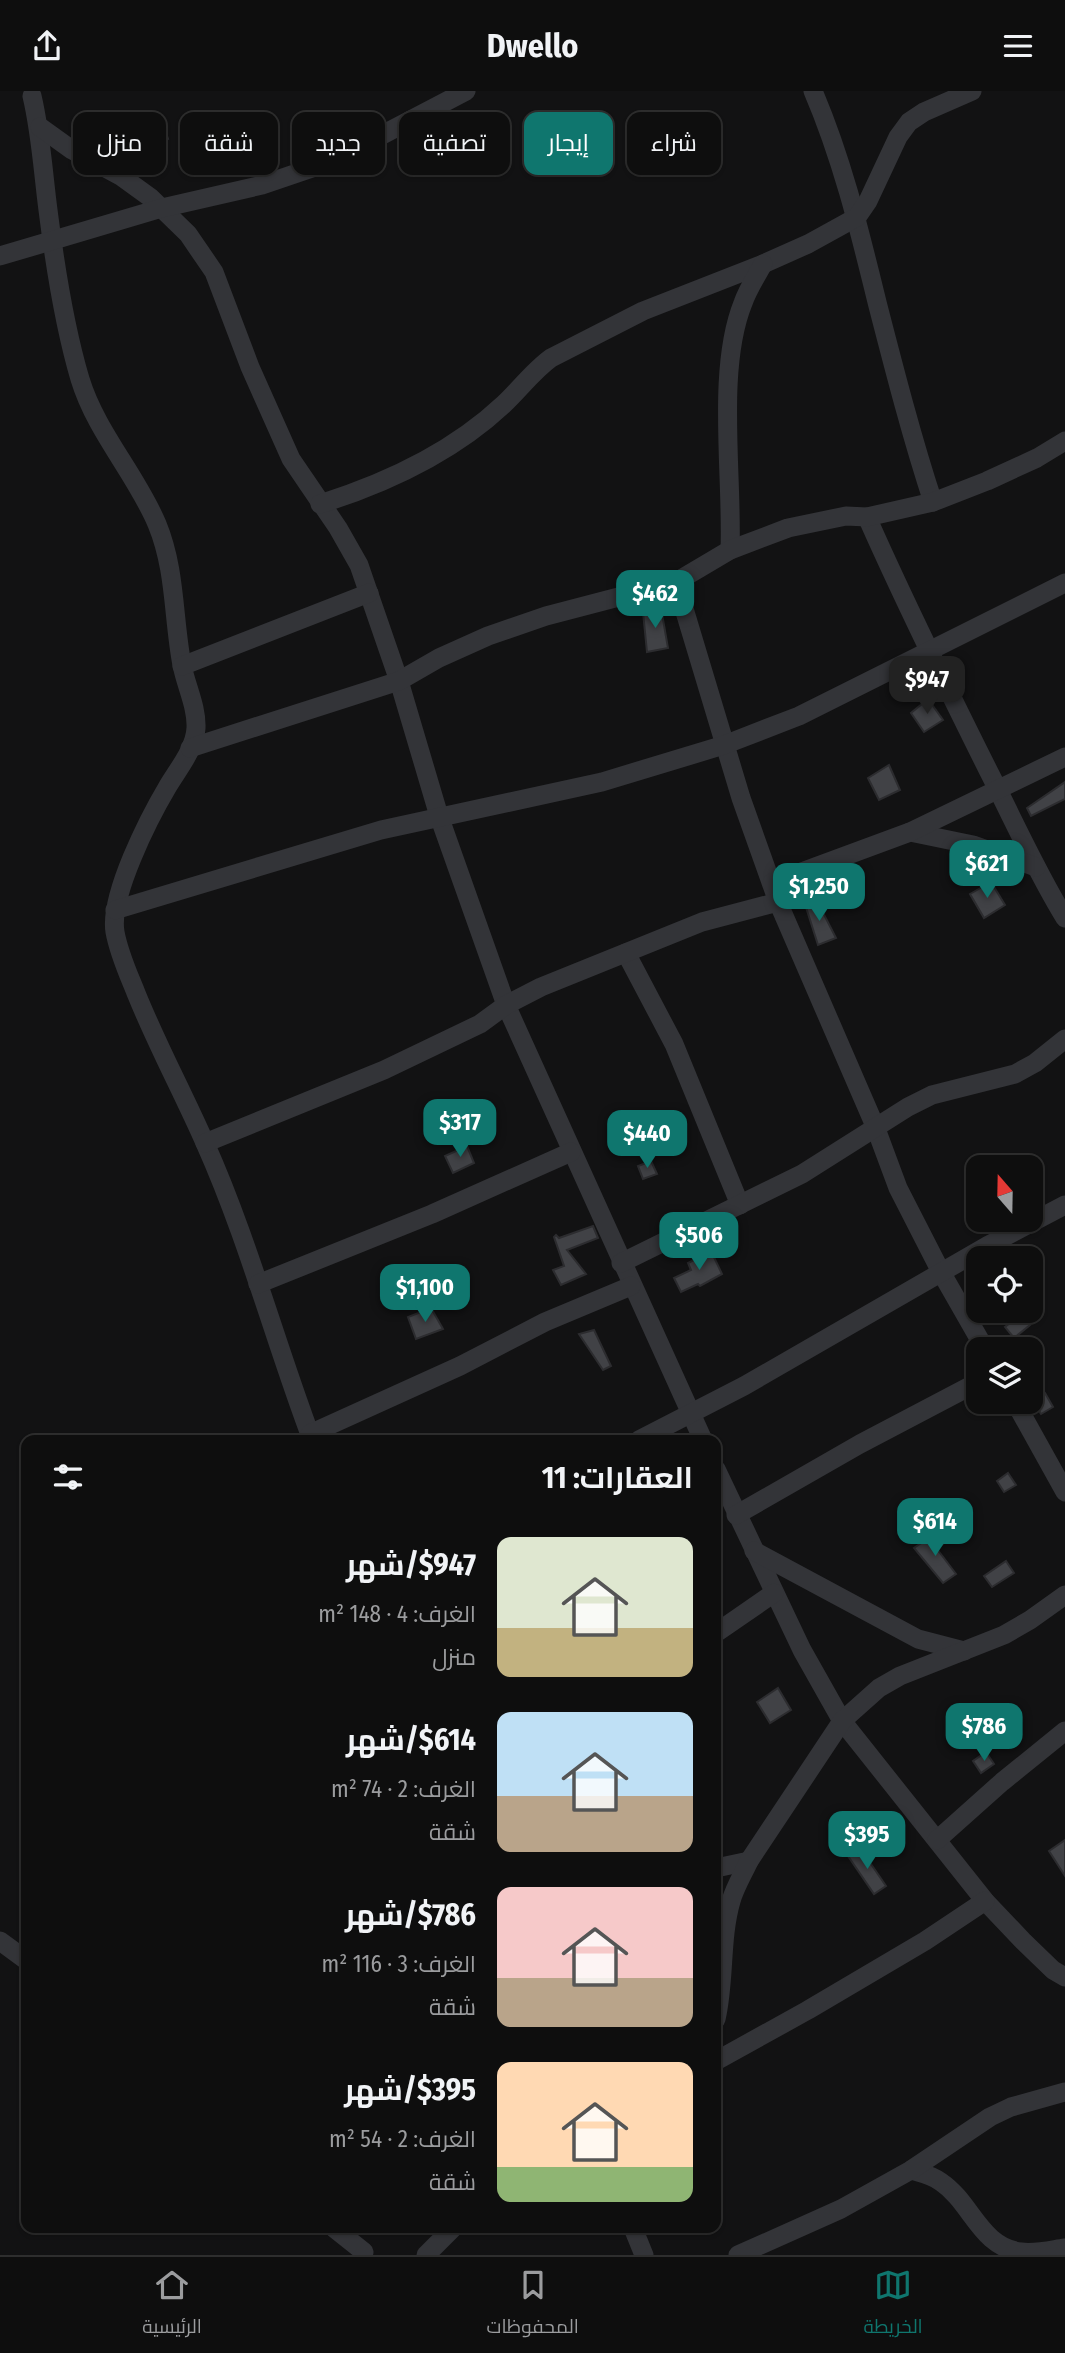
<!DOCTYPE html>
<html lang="ar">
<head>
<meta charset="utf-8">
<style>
	body { margin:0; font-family:"Fira Sans Condensed",Cairo,sans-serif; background:#171717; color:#f1f3f6; direction:rtl; height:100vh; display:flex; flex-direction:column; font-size:26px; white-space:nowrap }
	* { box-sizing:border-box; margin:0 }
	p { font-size:23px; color:#9b9c9e }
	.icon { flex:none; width:38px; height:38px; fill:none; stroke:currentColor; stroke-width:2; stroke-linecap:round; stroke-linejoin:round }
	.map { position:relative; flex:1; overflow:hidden; direction:ltr }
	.details { position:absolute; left:21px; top:1344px; width:700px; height:798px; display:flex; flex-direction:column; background:#0e0e0e; border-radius:14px; box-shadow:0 2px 5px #0004,0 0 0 2px #2e2e2e; direction:rtl }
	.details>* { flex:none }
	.top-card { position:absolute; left:21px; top:21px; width:700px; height:63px; direction:rtl; display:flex; gap:14px }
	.needle { width:46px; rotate:340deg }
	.tools { position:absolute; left:966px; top:1064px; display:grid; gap:14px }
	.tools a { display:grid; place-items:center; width:77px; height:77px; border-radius:14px; background:#0e0e0e; box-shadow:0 2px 5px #0004,0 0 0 2px #2e2e2e; font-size:35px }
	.price { position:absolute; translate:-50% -60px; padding:0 16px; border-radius:14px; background:#0f766e; color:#fff; font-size:23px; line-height:46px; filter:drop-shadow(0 2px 4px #0008) }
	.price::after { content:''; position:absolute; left:50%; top:42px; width:21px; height:16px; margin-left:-10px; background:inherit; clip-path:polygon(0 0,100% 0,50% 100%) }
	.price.current { background:#222; color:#fff }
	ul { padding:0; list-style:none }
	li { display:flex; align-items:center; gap:21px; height:175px; padding:0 28px }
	li span { display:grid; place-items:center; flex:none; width:196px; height:140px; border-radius:14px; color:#555 }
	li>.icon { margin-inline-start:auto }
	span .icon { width:84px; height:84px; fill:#fffc; stroke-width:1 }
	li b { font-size:30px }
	h2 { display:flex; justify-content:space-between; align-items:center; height:84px; padding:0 28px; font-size:30px }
	.chip { padding:0 24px; border-radius:14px; background:#0e0e0e; box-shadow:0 2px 5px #0004,0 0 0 2px #2e2e2e; font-size:24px; line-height:63px }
	.chip.current { background:#0f766e; color:#fff }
	header { display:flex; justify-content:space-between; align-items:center; height:91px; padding:0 28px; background:#0e0e0e; font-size:32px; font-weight:700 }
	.tab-bar { display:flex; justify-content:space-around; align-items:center; height:98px; border-top:2px solid #2e2e2e; background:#0e0e0e; font-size:19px; color:#9b9c9e }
	.tab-bar a { display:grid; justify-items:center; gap:4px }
	.tab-bar .current { color:#0f766e }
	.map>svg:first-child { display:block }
	.building { fill:#414246; stroke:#2c2c2f; stroke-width:2 }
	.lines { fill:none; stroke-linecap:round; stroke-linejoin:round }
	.street { stroke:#333438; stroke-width:19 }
</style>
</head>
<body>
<header><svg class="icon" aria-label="menu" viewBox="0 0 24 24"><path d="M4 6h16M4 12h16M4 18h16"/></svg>Dwello<svg class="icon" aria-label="share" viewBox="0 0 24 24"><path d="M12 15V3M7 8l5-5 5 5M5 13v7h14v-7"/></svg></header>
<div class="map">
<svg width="1065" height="2164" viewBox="0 0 1065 2164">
	<rect width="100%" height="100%" fill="#121213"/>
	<!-- building -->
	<g class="building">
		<path d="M 163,33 L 168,48 L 152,54 L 147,38 Z"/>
		<path d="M 661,517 L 668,557 L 647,561 L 643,521 Z"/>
		<path d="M 928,608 L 943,629 L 924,641 L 911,622 Z"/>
		<path d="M 889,674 L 900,699 L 879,709 L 868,687 Z"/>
		<path d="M 1065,691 L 1065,708 L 1031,725 L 1027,717 Z"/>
		<path d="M 991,791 L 1005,814 L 984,827 L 970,803 Z"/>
		<path d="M 816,808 L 836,847 L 818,854 L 805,813 Z"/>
		<path d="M 467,1055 L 474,1072 L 453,1082 L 445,1065 Z"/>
		<path d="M 651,1070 L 657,1083 L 643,1088 L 638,1075 Z"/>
		<path d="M 593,1135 L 598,1147 L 567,1159 L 586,1183 L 561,1194 L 553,1179 L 564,1175 L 554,1146 L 556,1144 L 559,1147 Z"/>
		<path d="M 711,1160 L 722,1183 L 700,1195 L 698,1193 L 681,1201 L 674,1187 L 691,1179 L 688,1172 Z"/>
		<path d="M 431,1217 L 443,1238 L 416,1248 L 408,1226 Z"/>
		<path d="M 1021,1223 L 1030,1234 L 1014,1247 L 1005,1236 Z"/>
		<path d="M 594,1239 L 611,1275 L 603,1279 L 579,1243 Z"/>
		<path d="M 1045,1302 L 1053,1316 L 1041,1323 L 1033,1309 Z"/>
		<path d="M 1008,1382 L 1016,1394 L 1004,1401 L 997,1390 Z"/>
		<path d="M 936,1442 L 943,1453 L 937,1458 L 956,1483 L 943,1492 L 914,1457 Z"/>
		<path d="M 1006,1470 L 1014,1482 L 992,1496 L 984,1485 Z"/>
		<path d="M 778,1597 L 791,1619 L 770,1632 L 757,1611 Z"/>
		<path d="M 986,1661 L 994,1673 L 981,1682 L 973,1670 Z"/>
		<path d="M 1065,1749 L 1065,1785 L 1049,1760 Z"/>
		<path d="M 860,1757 L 886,1795 L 874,1803 L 848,1765 Z"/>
	</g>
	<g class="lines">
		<!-- street -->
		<g class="street">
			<path d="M 813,0 C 843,70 860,142 878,215 C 895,281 912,347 933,411"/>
			<path d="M 32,5 C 41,43 43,81 48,119 C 55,175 64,234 80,288 C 96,341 136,383 157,433 C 176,479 173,527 182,574 C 186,595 197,616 196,637 C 195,658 178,678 168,695 C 149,727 109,805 115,841 C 119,863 128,882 136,902 C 157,954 183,1002 205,1052 C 248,1148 275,1251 312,1349"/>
			<path d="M 40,36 L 72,59 L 122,86 L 151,107 L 188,143 L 214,181 L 250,276 L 291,368 L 338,437 L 359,474 L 399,590 L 439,725 L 506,914 L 703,1349"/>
			<path d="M 0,165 L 162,117 L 262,94 L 315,76 L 361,55 L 466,0"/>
			<path d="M 320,413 C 387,392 452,362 504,313 C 520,298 533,280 551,267 L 643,220 L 763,173 L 808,153 L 857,126 L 868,110 L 898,46 L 909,31 L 924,21 L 972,0"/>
			<path d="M 867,426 C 905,512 947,597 989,681 C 1014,730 1036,780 1065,827"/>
			<path d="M 730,459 C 733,386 716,279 743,212 C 748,198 756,186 763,173"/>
			<path d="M 676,491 L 741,707 L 778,811 L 875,1035 L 898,1097 L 941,1181 L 985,1258"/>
			<path d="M 182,575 L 369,502"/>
			<path d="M 190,657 L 399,590 L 439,567 L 488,545 L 546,525 L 676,491 L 730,459 L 788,437 L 846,425 L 867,426 L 933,411 L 987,390 L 1037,367 L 1065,350"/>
			<path d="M 910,741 L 973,754 L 1036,776"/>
			<path d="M 772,792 L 910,741 L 1065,666"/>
			<path d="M 115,819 L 381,739 L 602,691 L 724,654 L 799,625 L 1065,492"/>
			<path d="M 626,862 L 674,953 L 740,1114"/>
			<path d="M 205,1052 L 384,979 L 480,933 L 506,914 L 541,896 L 702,831 L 778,811"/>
			<path d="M 621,1172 L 802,1083 L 908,1016 L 932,1004 L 1015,983 L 1035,972 L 1065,948"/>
			<path d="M 258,1193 L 432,1123 L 571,1061"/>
			<path d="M 1015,1311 L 1065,1401"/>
			<path d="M 310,1343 L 460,1275 L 545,1231 L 631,1195"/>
			<path d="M 639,1349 L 744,1295 L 987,1155 L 1065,1114"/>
			<path d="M 716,1378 L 802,1559 L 842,1630 L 985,1810 L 1023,1850 L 1053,1879 L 1065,1886"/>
			<path d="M 736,1424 L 860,1353 L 978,1291"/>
			<path d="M 754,1460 L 918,1548 L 964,1560"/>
			<path d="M 716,1542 L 774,1502"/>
			<path d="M 937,1749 L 1002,1691 L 1065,1640"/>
			<path d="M 716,1777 L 749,1770"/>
			<path d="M 0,1850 L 26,1869"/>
			<path d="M 716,1928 C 725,1890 720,1848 731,1810 C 735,1796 743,1783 749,1770 L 842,1630 L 879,1597 L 900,1585 L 1004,1544 L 1030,1529 L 1065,1504"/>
			<path d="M 716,1970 L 808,1919 L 925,1850 L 985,1810"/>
			<path d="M 911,2079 C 921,2082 932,2084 941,2091 C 972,2112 980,2156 1021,2161 C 1036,2163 1051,2159 1065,2157"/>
			<path d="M 334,2137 L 364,2161"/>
			<path d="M 633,2137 L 644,2164"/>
			<path d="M 426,2164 L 453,2137"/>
			<path d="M 738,2164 L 841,2118 L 911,2079 L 990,2026 L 1011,2016 L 1065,2001"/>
		</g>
	</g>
</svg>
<div class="tools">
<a><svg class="needle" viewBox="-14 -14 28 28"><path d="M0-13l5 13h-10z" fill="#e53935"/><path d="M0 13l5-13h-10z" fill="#9b9c9e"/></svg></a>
<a><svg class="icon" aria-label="locate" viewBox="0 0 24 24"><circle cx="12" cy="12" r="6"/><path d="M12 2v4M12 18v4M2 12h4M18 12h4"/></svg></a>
<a><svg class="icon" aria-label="layers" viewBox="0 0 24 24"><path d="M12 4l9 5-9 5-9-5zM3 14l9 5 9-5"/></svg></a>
</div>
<b class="price" style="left:655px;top:539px">$462</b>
<b class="price current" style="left:927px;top:625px">$947</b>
<b class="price" style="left:987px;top:809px">$621</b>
<b class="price" style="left:819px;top:832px">$1,250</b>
<b class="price" style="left:460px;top:1068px">$317</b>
<b class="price" style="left:647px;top:1079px">$440</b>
<b class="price" style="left:699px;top:1181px">$506</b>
<b class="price" style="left:425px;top:1233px">$1,100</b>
<b class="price" style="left:935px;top:1467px">$614</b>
<b class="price" style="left:984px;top:1672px">$786</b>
<b class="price" style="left:867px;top:1780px">$395</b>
<div class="top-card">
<a class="chip">شراء</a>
<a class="chip current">إيجار</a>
<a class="chip">تصفية</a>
<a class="chip">جديد</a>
<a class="chip">شقة</a>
<a class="chip">منزل</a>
</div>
<section class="details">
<h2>العقارات: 11<svg class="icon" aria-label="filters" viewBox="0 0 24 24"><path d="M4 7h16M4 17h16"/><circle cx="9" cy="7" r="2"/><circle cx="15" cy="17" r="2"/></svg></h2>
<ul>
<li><span style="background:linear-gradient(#dfe7d0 65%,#c2b280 0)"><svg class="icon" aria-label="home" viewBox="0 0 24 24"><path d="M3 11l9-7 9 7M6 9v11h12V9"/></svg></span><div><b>$947/شهر</b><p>الغرف: 4 · 148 m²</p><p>منزل</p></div></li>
<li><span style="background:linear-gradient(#bfe0f5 60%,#b9a48a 0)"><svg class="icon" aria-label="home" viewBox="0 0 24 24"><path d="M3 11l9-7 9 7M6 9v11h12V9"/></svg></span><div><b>$614/شهر</b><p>الغرف: 2 · 74 m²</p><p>شقة</p></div></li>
<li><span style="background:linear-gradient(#f6c9c9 65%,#b9a48a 0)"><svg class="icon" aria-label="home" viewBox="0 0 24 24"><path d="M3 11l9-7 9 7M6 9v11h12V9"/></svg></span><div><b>$786/شهر</b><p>الغرف: 3 · 116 m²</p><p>شقة</p></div></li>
<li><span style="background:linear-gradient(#ffd9b3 75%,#8fb573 0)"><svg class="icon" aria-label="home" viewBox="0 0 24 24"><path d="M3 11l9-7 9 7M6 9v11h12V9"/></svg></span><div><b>$395/شهر</b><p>الغرف: 2 · 54 m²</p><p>شقة</p></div></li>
</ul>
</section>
</div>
<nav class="tab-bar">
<a class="current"><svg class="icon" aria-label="map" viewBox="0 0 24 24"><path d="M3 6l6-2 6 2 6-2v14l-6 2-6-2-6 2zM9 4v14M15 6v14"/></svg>الخريطة</a>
<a><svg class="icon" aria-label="saved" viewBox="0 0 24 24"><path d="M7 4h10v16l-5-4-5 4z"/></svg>المحفوظات</a>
<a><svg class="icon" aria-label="home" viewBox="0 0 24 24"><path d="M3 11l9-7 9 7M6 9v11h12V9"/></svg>الرئيسية</a>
</nav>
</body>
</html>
